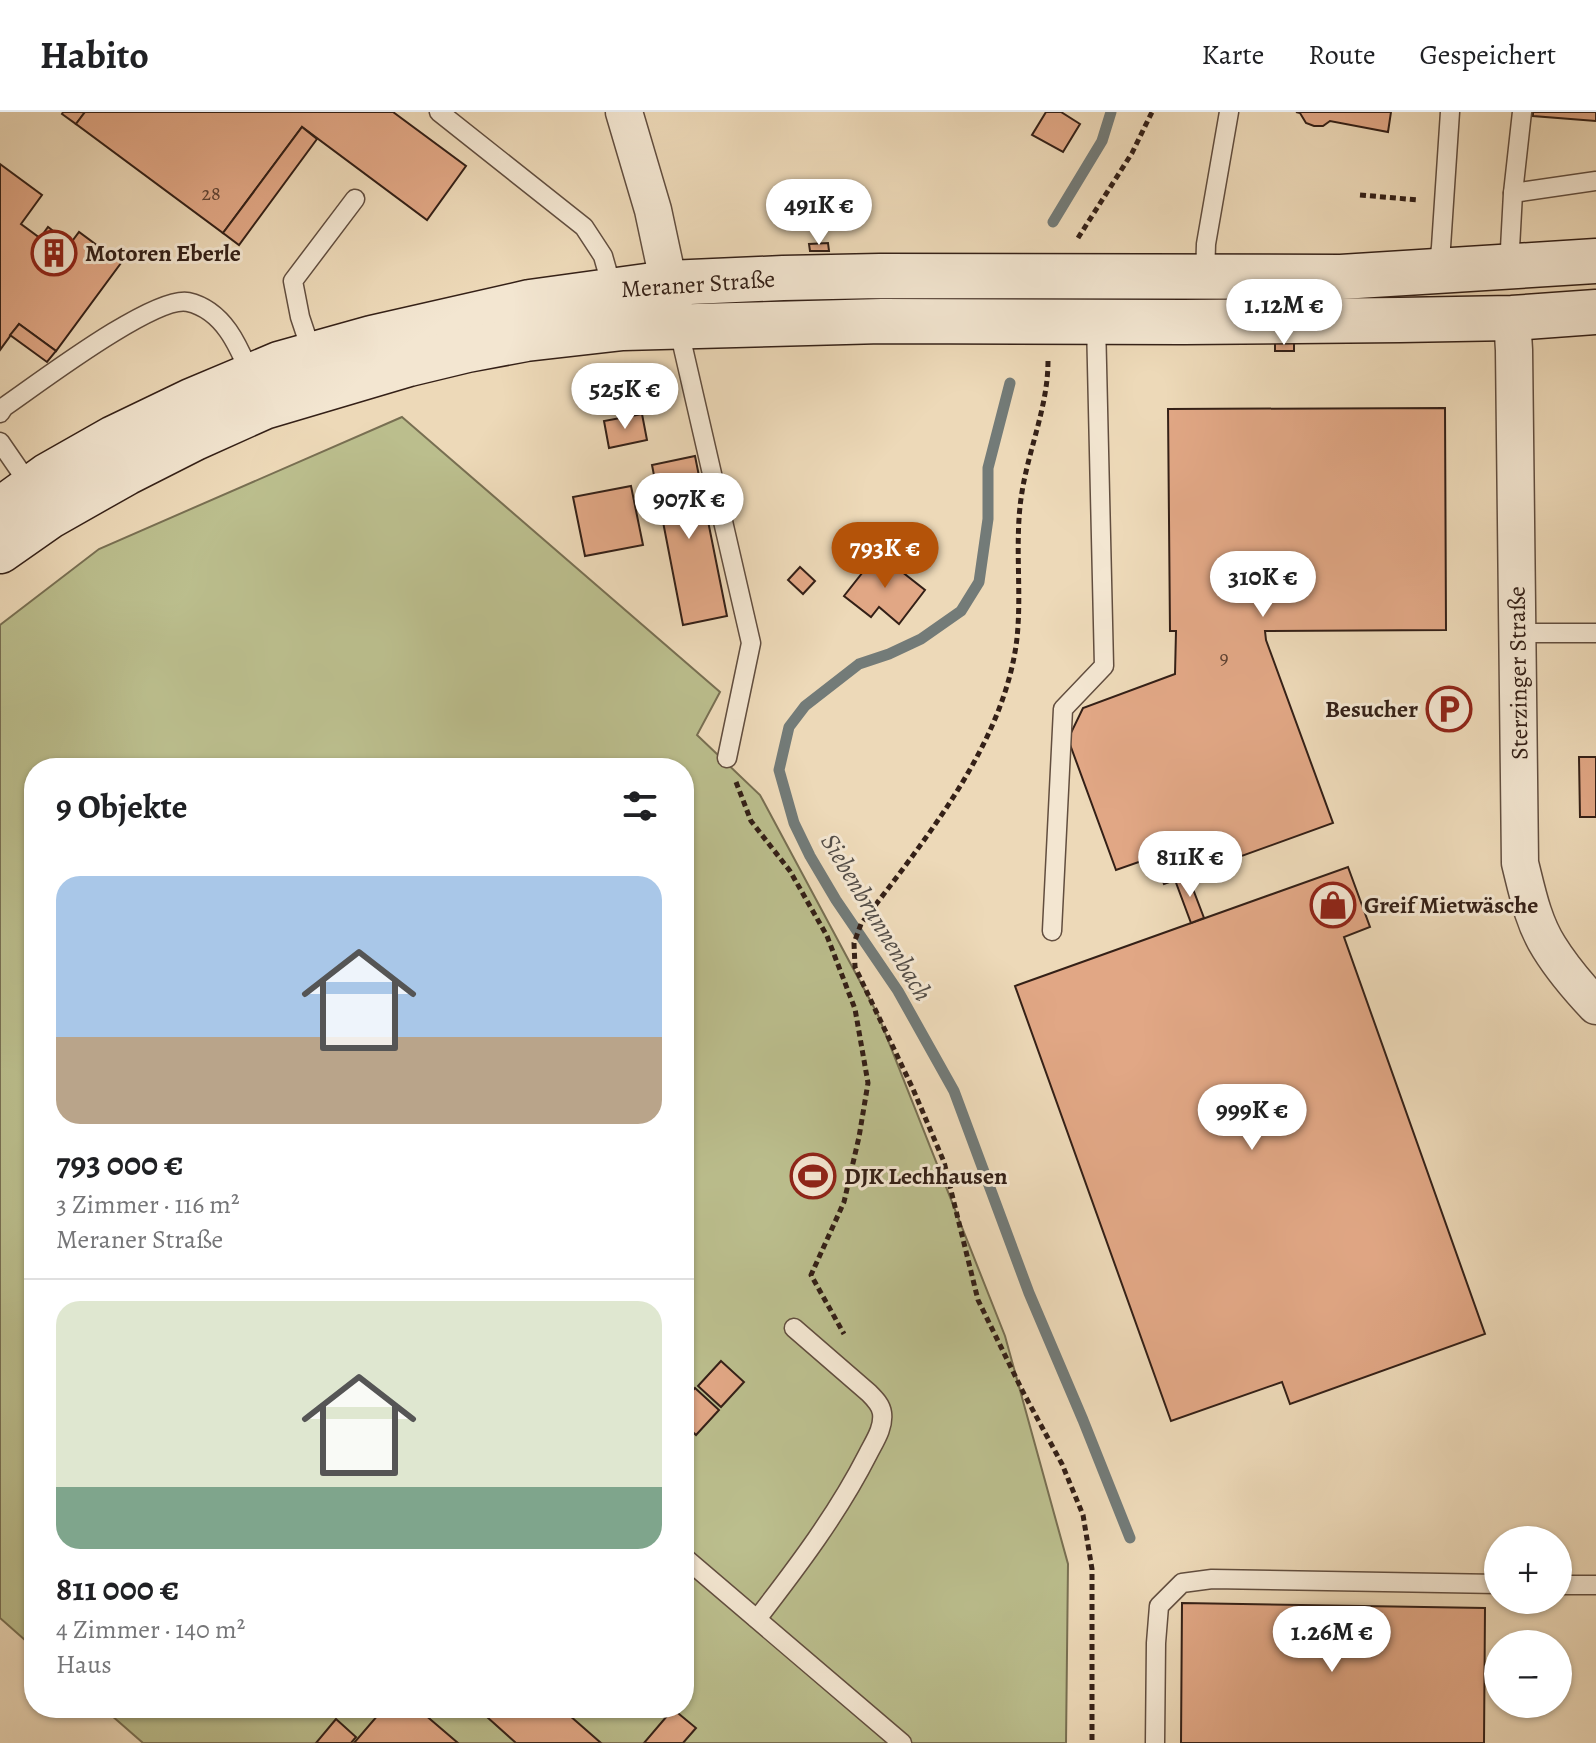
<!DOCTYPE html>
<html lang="de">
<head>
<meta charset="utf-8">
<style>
	body { margin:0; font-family:Alegreya,serif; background:#f2f2f2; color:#202124; height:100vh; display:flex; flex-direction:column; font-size:30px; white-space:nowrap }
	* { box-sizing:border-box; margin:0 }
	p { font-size:26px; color:#757577 }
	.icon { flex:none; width:44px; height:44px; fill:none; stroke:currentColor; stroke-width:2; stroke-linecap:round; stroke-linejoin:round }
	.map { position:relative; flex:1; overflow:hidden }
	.side { position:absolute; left:24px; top:646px; width:670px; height:960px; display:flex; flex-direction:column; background:#fff; border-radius:32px; box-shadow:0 2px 6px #0004 }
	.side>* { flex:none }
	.fabs { position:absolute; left:1484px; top:1414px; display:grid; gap:16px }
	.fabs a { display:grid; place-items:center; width:88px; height:88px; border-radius:50%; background:#fff; box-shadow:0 2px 6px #0004; font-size:40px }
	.price { position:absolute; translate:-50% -68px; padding:0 18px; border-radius:28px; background:#fff; color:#222; font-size:26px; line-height:52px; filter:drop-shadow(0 2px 4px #0008) }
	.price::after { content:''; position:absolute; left:50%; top:48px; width:24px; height:18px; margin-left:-12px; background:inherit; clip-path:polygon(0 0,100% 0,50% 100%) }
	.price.current { background:#b45309; color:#fff }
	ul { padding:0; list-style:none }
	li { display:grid; align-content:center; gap:16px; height:424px; padding:0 32px }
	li+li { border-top:2px solid #e0e0e0 }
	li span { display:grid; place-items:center; height:248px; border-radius:24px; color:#555 }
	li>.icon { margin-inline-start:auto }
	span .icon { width:144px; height:144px; fill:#fffc; stroke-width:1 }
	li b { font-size:34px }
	h2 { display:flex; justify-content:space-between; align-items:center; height:96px; padding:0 32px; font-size:34px }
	header { display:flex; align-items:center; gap:48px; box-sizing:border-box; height:112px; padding:0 40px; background:#fff; border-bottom:2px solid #e0e0e0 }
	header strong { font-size:38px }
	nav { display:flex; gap:44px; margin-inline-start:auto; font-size:28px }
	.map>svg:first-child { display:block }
	.garden { fill:#bbbe8d; stroke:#786f52; stroke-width:2 }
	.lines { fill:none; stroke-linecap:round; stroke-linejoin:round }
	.stream { stroke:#737b78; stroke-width:11 }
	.building { fill:#e1a785; stroke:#342017; stroke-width:2 }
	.lane-casing { stroke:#624e3f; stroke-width:21 }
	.street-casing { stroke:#624e3f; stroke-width:39 }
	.secondary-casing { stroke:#342017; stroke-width:47 }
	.path { stroke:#342017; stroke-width:5; stroke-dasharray:6 4; stroke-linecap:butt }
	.lane { stroke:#f3e6d1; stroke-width:18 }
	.street { stroke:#f3e6d1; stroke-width:36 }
	.secondary { stroke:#f3e6d1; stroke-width:44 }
	.labels { text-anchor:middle; stroke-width:6; stroke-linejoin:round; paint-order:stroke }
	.number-label { font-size:20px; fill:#5f4232 }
	.poi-label { font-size:24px; font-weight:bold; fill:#342017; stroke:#f3e6d1; text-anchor:start }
	.street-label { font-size:24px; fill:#342017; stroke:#f3e6d1 }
	.water-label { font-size:26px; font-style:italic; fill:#544e48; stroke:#f3e6d1 }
</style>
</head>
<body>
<header>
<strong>Habito</strong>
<nav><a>Karte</a><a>Route</a><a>Gespeichert</a></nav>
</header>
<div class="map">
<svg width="1596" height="1631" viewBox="0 0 1596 1631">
	<rect width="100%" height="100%" fill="#edd9b8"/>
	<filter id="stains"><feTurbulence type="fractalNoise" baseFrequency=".0025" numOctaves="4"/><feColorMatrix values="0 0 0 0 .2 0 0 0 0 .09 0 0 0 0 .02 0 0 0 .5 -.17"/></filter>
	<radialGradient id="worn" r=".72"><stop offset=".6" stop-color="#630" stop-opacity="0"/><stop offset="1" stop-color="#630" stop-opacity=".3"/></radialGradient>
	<!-- garden -->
	<path class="garden" d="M 402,305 L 720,580 L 697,623 L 760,683 L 878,903 L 1005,1224 L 1068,1452 L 1066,1631 L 143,1631 L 103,1596 L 684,1596 L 684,656 L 34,656 L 34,1536 L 0,1506 L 0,513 L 99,437 Z"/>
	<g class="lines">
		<!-- stream -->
		<g class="stream">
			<path d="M 1053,110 L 1102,29 L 1111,0"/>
			<path d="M 1010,271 L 988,356 L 988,407 L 979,470 L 961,499 L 921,527 L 889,542 L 859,552 L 805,594 L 789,615 L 779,658 L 794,711 L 810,744 L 836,788 L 898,879 L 954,979 L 1029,1181 L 1083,1308 L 1130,1426"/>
		</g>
	</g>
	<!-- building -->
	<g class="building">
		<path d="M 63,0 L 85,0 L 76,12 L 62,2 Z"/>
		<path d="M 85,0 L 393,0 L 466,54 L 427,108 L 302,15 L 223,121 L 76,12 Z"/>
		<path d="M 1046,0 L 1061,0 L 1080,12 L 1063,40 L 1032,23 Z"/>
		<path d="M 1296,0 L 1391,0 L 1388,20 L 1330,9 L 1323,14 L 1314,14 L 1306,11 L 1300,1 Z"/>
		<path d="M 1533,0 L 1596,0 L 1596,9 L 1533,4 Z"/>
		<path d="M 302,15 L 317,27 L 239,133 L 223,121 Z"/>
		<path d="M 0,52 L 42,83 L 21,112 L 40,126 L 48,115 L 70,132 L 79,120 L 121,151 L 56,239 L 19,212 L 0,238 Z"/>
		<path d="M 828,131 L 829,139 L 810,139 L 809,132 Z"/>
		<path d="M 19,212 L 56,239 L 47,250 L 10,223 Z"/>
		<rect x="1275" y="231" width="19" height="8"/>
		<path d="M 1445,296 L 1446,518 L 1265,519 L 1266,528 L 1333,711 L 1164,772 L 1153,745 L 1116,758 L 1068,627 L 1083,596 L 1175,562 L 1176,519 L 1170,519 L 1168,297 Z"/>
		<path d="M 642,302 L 647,328 L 609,336 L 604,309 Z"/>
		<path d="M 695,344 L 727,504 L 683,513 L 652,353 Z"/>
		<path d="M 631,374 L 643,433 L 585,444 L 573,385 Z"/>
		<path d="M 878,441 L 925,478 L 899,512 L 879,495 L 871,505 L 844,484 Z"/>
		<path d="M 800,455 L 815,469 L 803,482 L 788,468 Z"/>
		<path d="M 1579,645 L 1596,645 L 1596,705 L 1580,705 Z"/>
		<path d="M 1348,755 L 1370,815 L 1344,825 L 1485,1222 L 1290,1292 L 1282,1270 L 1171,1309 L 1015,874 Z"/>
		<path d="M 1188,764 L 1204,806 L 1191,811 L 1175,768 Z"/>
		<path d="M 721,1249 L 744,1270 L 721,1295 L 698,1274 Z"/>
		<path d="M 695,1276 L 719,1298 L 696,1323 L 684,1312 L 684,1288 Z"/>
		<path d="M 1182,1491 L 1485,1496 L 1484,1631 L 1181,1631 Z"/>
		<path d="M 384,1596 L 417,1596 L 458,1631 L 354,1631 Z"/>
		<path d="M 477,1596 L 561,1596 L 601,1631 L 516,1631 Z"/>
		<path d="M 673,1597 L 696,1616 L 683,1631 L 644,1631 Z"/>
		<path d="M 336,1607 L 356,1625 L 351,1631 L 316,1631 Z"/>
	</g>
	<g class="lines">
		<!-- lane casing -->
		<g class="lane-casing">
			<g id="lane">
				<path d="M 439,0 L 584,115 L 603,144 L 613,179"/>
				<path d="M 1513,81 L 1522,0"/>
				<path d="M 1509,155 L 1513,81 L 1596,69"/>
				<path d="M 1437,159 L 1441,135 L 1450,0"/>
				<path d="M 1205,165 L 1206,132 L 1229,0"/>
				<path d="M 678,214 L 751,531 L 727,646"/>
				<path d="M 313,244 L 300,205 L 293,169 L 355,87"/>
				<path d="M 0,301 L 4,295 C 35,274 154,183 188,190 C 224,198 239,235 252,266"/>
				<path d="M 0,330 L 31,375"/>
				<path d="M 1517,521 L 1596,521"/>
				<path d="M 1052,819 L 1063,597 L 1104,554 L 1096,210"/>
				<path d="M 684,1445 L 902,1631"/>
				<path d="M 1558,1473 L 1596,1473"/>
				<path d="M 757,1507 C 798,1454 838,1401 868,1342 C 874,1330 884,1316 882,1301 C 881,1293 875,1287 869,1281 L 794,1216"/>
				<path d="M 1155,1631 L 1156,1531 L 1159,1494 L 1182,1471 L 1212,1467 L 1498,1472"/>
			</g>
		</g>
		<!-- street casing -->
		<g class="street-casing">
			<g id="street">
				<path d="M 624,0 L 653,98 L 674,196"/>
				<path d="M 1512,206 L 1514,238 L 1520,751 C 1527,779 1533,810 1549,835 C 1562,856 1579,876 1596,894"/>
			</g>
		</g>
		<!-- secondary casing -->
		<g class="secondary-casing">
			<g id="secondary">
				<path d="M 0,398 L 47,364 L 114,326 L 191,289 L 279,252 L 372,226 L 530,190 L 668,171 L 783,166 L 880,164 L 1341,165 L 1596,149"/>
				<path d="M 0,439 L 50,404 L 126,361 L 195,326 L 264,295 L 409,252 L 467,238 L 526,227 L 623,216 L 882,209 L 1184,210 L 1400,208 L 1512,206 L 1596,200"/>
			</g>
		</g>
		<!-- path -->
		<g class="path">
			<path d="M 1360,83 L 1419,88"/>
			<path d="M 1078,126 L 1132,41 L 1152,0"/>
			<path d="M 1048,249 C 1048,294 1029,336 1022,380 C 1014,427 1022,479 1017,526 C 1005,632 923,730 861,812 L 854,831 L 855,855 L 913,977 L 944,1050 L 978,1188 L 1023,1280 L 1062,1352 L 1083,1403 L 1092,1457 L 1092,1631"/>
			<path d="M 736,670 L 751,709 L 790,759 L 827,824 L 855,897 L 868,971 L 859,1025 L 844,1090 L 811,1163 L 844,1222"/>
		</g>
		<!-- lane -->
		<use href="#lane" class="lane"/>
		<!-- street -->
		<use href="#street" class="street"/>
		<!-- secondary -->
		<use href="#secondary" class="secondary"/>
	</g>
	<!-- icons -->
	<defs>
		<g id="building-ring" transform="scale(2.3)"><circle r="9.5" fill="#f3e6d1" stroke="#8f2418" stroke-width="1.5"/><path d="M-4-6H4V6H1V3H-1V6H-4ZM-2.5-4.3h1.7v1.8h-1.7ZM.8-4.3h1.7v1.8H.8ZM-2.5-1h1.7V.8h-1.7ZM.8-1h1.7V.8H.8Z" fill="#8f2418"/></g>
		<g id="parking-ring" transform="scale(2.3)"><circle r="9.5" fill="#f3e6d1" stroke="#8f2418" stroke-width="1.5"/><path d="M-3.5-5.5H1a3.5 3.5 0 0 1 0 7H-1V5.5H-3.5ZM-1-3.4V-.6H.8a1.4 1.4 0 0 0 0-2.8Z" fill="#8f2418"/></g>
		<g id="shop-ring" transform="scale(2.3)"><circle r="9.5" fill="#f3e6d1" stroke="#8f2418" stroke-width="1.5"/><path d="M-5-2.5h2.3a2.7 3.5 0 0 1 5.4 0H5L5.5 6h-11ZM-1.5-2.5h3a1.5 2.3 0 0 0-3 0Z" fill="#8f2418"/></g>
		<g id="stadium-ring" transform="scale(2.3)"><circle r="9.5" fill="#f3e6d1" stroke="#8f2418" stroke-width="1.5"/><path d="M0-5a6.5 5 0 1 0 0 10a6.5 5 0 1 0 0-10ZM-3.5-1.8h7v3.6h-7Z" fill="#8f2418"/></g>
	</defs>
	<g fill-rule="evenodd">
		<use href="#building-ring" x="54" y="141"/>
		<use href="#parking-ring" x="1449" y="597"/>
		<use href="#shop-ring" x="1333" y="793"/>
		<use href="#stadium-ring" x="813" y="1064"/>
	</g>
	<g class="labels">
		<!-- number labels -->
		<g class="number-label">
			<text x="211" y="88">28</text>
			<text x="1224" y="552">9</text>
		</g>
		<!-- poi labels -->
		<g class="poi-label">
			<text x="85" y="149">Motoren Eberle</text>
			<text x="1418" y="605" text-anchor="end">Besucher</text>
			<text x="1364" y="801">Greif Mietwäsche</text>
			<text x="844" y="1072">DJK Lechhausen</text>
		</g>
		<!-- street labels -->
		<g class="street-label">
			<text transform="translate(698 172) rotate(-4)" y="8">Meraner Straße</text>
			<text transform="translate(1518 561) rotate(-91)" y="8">Sterzinger Straße</text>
		</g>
		<!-- water labels -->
		<g class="water-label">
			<text transform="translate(877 805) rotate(59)" y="9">Siebenbrunnenbach</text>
		</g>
	</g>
	<rect width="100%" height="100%" filter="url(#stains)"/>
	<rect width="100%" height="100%" fill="url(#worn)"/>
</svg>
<div class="fabs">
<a>+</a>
<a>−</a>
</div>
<b class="price" style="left:819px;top:135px">491K €</b>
<b class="price" style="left:1284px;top:235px">1.12M €</b>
<b class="price" style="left:625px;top:319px">525K €</b>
<b class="price" style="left:689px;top:429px">907K €</b>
<b class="price current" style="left:885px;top:478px">793K €</b>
<b class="price" style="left:1263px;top:507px">310K €</b>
<b class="price" style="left:1190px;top:787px">811K €</b>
<b class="price" style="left:1252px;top:1040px">999K €</b>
<b class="price" style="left:1332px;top:1562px">1.26M €</b>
<section class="side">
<h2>9 Objekte<svg class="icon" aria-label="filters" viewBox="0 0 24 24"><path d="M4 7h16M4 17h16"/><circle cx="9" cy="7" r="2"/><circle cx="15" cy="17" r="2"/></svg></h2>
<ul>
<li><span style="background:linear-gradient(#a9c7e8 65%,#b9a48a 0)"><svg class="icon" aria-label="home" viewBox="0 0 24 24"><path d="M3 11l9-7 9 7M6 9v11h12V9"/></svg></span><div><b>793 000 €</b><p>3 Zimmer · 116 m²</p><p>Meraner Straße</p></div></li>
<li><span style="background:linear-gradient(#dfe7d0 75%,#7fa58c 0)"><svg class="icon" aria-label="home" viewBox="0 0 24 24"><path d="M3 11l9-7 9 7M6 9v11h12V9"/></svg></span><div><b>811 000 €</b><p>4 Zimmer · 140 m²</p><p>Haus</p></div></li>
</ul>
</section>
</div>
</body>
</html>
